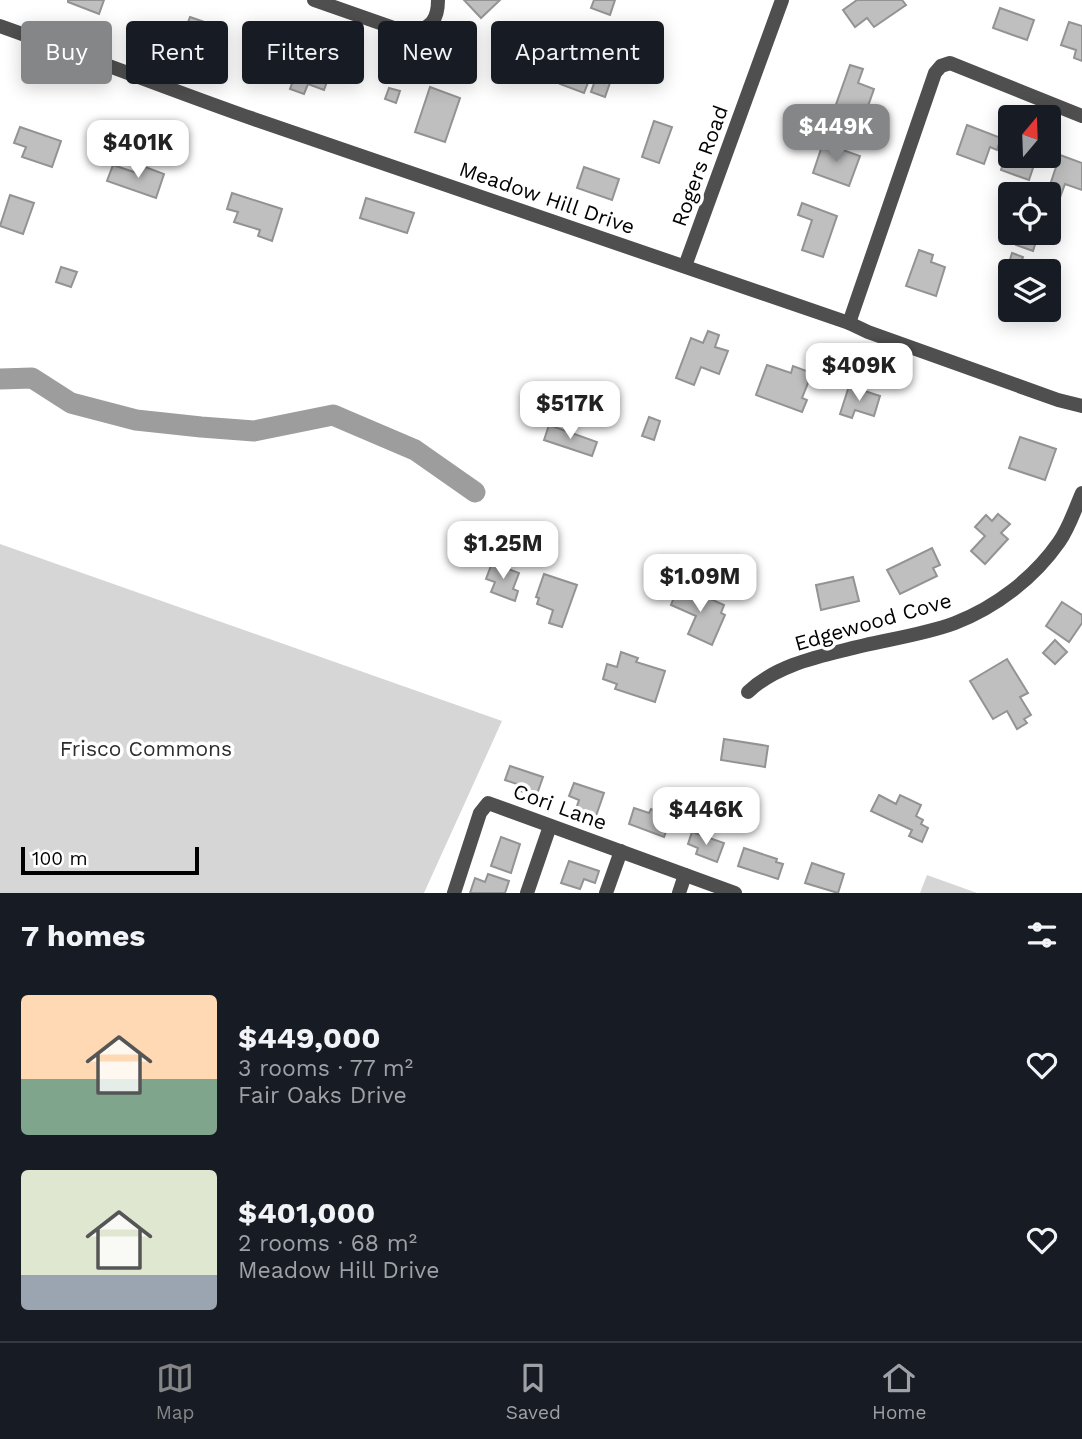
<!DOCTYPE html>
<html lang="en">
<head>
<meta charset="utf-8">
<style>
	body { margin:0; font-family:"Work Sans",sans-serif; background:#20242c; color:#f1f3f6; height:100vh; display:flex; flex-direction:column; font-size:26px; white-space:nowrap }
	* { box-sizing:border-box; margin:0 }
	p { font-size:23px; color:#9ea1a6 }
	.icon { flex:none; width:38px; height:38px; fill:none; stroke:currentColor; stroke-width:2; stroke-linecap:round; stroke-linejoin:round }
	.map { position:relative; height:893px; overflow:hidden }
	.sheet { display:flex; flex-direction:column; background:#171b24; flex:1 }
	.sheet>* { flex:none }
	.hud { position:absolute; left:21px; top:21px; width:700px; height:63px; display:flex; gap:14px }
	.needle { width:46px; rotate:19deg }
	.controls { position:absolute; left:998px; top:105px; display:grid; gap:14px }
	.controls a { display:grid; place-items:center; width:63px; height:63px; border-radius:7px; background:#171b24; box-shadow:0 4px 18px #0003; font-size:35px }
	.scale { position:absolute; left:21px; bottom:18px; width:178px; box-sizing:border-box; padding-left:7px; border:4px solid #000; border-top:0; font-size:19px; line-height:24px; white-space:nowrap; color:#000; -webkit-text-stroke:5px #fff; paint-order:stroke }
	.price { position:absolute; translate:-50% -60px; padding:0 16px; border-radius:14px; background:#fff; color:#222; font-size:23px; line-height:46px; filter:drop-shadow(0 2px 4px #0008) }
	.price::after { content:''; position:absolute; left:50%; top:42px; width:21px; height:16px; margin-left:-10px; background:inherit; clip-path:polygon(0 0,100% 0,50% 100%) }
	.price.active { background:#858687; color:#fff }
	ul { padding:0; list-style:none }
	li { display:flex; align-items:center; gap:21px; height:175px; padding:0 21px }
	li span { display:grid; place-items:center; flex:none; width:196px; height:140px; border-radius:7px; color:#555 }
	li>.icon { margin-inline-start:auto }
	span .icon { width:84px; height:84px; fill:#fffc; stroke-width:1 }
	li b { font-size:30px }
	h2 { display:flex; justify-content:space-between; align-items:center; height:84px; padding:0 21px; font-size:30px }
	.tag { padding:0 24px; border-radius:7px; background:#171b24; box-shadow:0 4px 18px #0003; font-size:24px; line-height:63px }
	.tag.active { background:#858687; color:#fff }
	.tab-bar { display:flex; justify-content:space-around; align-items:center; height:98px; border-top:2px solid #363941; background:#171b24; font-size:19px; color:#9ea1a6 }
	.tab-bar a { display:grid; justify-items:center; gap:4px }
	.tab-bar .active { color:#858687 }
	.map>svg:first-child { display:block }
	.green { fill:#d6d6d6 }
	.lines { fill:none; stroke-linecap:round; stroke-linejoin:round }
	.river { stroke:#9d9d9d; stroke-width:21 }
	.building { fill:#bfbfbf; stroke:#939393; stroke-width:2 }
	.minor { stroke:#4f4f4f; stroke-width:14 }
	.labels { text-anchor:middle; stroke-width:7; stroke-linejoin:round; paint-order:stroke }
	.street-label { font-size:21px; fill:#000; stroke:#fff }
	.park-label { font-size:21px; fill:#2d2d2d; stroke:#fff }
</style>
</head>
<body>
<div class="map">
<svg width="1082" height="893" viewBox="0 0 1082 893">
	<rect width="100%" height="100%" fill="#fff"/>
	<!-- green -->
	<g class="green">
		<path d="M 0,544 L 502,721 L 424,893 L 0,893 Z"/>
		<path d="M 927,875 L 977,893 L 920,893 Z"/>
	</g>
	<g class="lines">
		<!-- river -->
		<path class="river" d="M 0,379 L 32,378 L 71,403 L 136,420 L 201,427 L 254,431 L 333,415 L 415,450 L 475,492"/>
	</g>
	<!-- building -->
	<g class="building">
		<path d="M 68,0 L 104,0 L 99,14 L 68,2 Z"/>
		<path d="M 464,0 L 500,0 L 481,18 Z"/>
		<path d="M 594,0 L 615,0 L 610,15 L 591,8 Z"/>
		<path d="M 857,0 L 902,0 L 906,5 L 874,27 L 867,18 L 855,27 L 843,10 Z"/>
		<path d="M 1000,8 L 1034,20 L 1027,40 L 993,28 Z"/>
		<path d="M 190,17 L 222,28 L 210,60 L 178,49 Z"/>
		<path d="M 1069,22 L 1082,26 L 1082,61 L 1074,58 L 1076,50 L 1061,45 Z"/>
		<path d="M 626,42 L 657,53 L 652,67 L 621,57 Z"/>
		<path d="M 306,46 L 320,51 L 317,60 L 333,65 L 324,90 L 308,84 L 304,94 L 290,89 Z"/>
		<path d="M 850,65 L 863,69 L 858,83 L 874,89 L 862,123 L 833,113 Z"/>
		<path d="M 566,67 L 591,75 L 584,93 L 560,84 Z"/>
		<path d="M 598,72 L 612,77 L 605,97 L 591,92 Z"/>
		<path d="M 430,87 L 460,98 L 445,142 L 415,132 Z"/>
		<path d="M 389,88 L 400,91 L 396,103 L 385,99 Z"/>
		<path d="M 654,121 L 672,127 L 659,163 L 642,157 Z"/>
		<path d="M 967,125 L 1001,138 L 997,150 L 990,147 L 984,164 L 957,154 Z"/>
		<path d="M 20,127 L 61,141 L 52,167 L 22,157 L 26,147 L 14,143 Z"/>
		<path d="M 823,143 L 860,156 L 849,186 L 813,173 Z"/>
		<path d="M 1007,152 L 1010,156 L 1035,162 L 1029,180 L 1001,170 Z"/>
		<path d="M 1060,155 L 1082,163 L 1082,190 L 1065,184 L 1059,200 L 1047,194 Z"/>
		<path d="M 113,165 L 137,173 L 140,165 L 164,174 L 156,198 L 107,181 Z"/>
		<path d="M 584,167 L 619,179 L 612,200 L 577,188 Z"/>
		<path d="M 232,193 L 282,209 L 272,241 L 258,236 L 260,230 L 234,222 L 238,212 L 227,209 Z"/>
		<path d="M 10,195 L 34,203 L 23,234 L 0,226 Z"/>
		<path d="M 366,198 L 414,213 L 407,233 L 360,218 Z"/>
		<path d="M 802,203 L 837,216 L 823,257 L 802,250 L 812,220 L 798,215 Z"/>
		<path d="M 1020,233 L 1038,235 L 1033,251 L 1016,245 Z"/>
		<path d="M 919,250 L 933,255 L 931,262 L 945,267 L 936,296 L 906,286 Z"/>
		<path d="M 1012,253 L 1023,257 L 1018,271 L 1007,269 Z"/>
		<path d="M 61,267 L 77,272 L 71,287 L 56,282 Z"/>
		<path d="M 708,331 L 719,335 L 715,347 L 728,351 L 719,374 L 701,367 L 694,385 L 676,378 L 691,338 L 703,343 Z"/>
		<path d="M 767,365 L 791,373 L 793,366 L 812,373 L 802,398 L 807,400 L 802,412 L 756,395 Z"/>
		<path d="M 849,386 L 880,396 L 874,416 L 855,410 L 852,418 L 840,414 Z"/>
		<path d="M 649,417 L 660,421 L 654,440 L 642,436 Z"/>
		<path d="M 549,425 L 597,442 L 592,456 L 544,440 Z"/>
		<path d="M 1020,437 L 1056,449 L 1045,480 L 1009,468 Z"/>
		<path d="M 998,514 L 1010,524 L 1001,533 L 1008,539 L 985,564 L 971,551 L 985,536 L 975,527 L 986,515 L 992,521 Z"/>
		<path d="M 932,548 L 940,565 L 933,568 L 937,576 L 900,594 L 887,570 Z"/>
		<path d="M 492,563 L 519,573 L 513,589 L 518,591 L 515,601 L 491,592 L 495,582 L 486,579 Z"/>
		<path d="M 544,574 L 577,585 L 562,627 L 549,623 L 553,610 L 537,604 L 539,598 L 536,597 Z"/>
		<path d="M 853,577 L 859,601 L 821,610 L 816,585 Z"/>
		<path d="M 679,585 L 724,605 L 721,613 L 725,615 L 712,645 L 688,634 L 696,616 L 671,605 Z"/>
		<path d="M 1062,602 L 1082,615 L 1082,623 L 1069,642 L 1046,626 Z"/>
		<path d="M 1055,640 L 1067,652 L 1055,664 L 1043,653 Z"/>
		<path d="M 621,652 L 638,658 L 636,662 L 665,671 L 655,702 L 615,689 L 617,684 L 603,679 L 607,664 L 617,667 Z"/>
		<path d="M 1007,659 L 1028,693 L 1020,697 L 1031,715 L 1024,719 L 1027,723 L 1017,729 L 1007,711 L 993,719 L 970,681 Z"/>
		<path d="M 724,739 L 768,746 L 765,767 L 721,760 Z"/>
		<path d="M 510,766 L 543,777 L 536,797 L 515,789 L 517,784 L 505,780 Z"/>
		<path d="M 574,783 L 604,793 L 596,816 L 576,809 L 579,800 L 569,796 Z"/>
		<path d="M 879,795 L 896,804 L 900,795 L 921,805 L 916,816 L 923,820 L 921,824 L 928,828 L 922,842 L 909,836 L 912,830 L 871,811 Z"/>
		<path d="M 634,808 L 649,813 L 651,809 L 659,812 L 657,816 L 670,821 L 664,837 L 629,824 Z"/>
		<path d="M 692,832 L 724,843 L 717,862 L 696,854 L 698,848 L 688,844 Z"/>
		<path d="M 501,837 L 520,844 L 511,873 L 491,866 Z"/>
		<path d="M 744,848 L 777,859 L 776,862 L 783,864 L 778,879 L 738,866 Z"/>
		<path d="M 569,861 L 599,871 L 595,883 L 584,879 L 580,889 L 561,883 Z"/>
		<path d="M 812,863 L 844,874 L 838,893 L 805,883 Z"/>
		<path d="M 488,874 L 509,881 L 505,893 L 470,893 L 475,878 L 485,882 Z"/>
	</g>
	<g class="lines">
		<!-- minor -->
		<g class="minor">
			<path d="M 314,0 L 414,35 C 431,25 438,21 438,0"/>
			<path d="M 0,26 C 82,55 163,87 245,116 L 849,323 L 868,332 L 1058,400 L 1082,406"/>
			<path d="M 685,266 L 782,0"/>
			<path d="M 849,323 L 935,73 L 941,66 L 950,63 L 1082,116"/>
			<path d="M 748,692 C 774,667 812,658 845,650 C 881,640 920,636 955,623 C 996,607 1034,578 1059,542 C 1069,528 1075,509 1082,493"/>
			<path d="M 454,893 L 480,813 L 488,803 L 735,893"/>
			<path d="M 527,893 L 550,826"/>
			<path d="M 606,893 L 621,851"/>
			<path d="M 679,893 L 685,875"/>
		</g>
	</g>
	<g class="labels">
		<!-- street labels -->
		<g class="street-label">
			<text transform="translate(700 166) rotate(-70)" y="7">Rogers Road</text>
			<text transform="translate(547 198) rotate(19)" y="7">Meadow Hill Drive</text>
			<text transform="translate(873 622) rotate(-16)" y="7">Edgewood Cove</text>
			<text transform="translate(560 807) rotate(20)" y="7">Cori Lane</text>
		</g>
		<!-- park labels -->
		<g class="park-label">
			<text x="146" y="756">Frisco Commons</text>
		</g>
	</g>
</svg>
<div class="controls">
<a><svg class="needle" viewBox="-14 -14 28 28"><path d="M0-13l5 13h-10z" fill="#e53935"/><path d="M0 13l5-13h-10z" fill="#9ea1a6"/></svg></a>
<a><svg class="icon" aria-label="locate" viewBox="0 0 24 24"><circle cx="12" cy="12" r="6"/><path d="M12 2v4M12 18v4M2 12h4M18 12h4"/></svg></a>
<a><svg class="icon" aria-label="layers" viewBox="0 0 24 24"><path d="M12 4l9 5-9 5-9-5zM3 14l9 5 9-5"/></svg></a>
</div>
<div class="scale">100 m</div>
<b class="price active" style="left:836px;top:164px">$449K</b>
<b class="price" style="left:138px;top:180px">$401K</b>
<b class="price" style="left:859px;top:403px">$409K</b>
<b class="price" style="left:570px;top:441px">$517K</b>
<b class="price" style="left:503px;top:581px">$1.25M</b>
<b class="price" style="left:700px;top:614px">$1.09M</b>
<b class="price" style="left:706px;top:847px">$446K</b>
<div class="hud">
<a class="tag active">Buy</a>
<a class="tag">Rent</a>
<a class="tag">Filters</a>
<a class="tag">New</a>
<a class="tag">Apartment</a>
</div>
</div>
<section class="sheet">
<h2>7 homes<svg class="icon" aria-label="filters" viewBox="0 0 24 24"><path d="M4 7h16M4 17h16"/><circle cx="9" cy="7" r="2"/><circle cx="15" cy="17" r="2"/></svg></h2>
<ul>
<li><span style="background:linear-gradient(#ffd9b3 60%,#7fa58c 0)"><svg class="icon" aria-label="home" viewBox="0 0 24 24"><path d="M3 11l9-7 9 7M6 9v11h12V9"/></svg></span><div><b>$449,000</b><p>3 rooms · 77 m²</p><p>Fair Oaks Drive</p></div><svg class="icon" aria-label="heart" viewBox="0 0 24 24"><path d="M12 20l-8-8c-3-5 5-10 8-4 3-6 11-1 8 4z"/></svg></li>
<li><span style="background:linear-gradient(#dfe7d0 75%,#9aa5b1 0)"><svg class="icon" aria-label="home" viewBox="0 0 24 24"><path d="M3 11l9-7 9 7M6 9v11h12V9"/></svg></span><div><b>$401,000</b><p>2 rooms · 68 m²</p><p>Meadow Hill Drive</p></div><svg class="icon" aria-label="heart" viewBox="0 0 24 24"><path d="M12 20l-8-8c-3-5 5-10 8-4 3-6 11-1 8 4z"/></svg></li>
</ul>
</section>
<nav class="tab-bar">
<a class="active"><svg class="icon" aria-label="map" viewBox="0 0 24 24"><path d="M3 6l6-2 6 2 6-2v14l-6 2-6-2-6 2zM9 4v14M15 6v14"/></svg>Map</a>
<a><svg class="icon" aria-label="saved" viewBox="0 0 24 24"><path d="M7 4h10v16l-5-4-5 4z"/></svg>Saved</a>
<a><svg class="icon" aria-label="home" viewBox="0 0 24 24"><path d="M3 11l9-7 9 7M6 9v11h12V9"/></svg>Home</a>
</nav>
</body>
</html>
